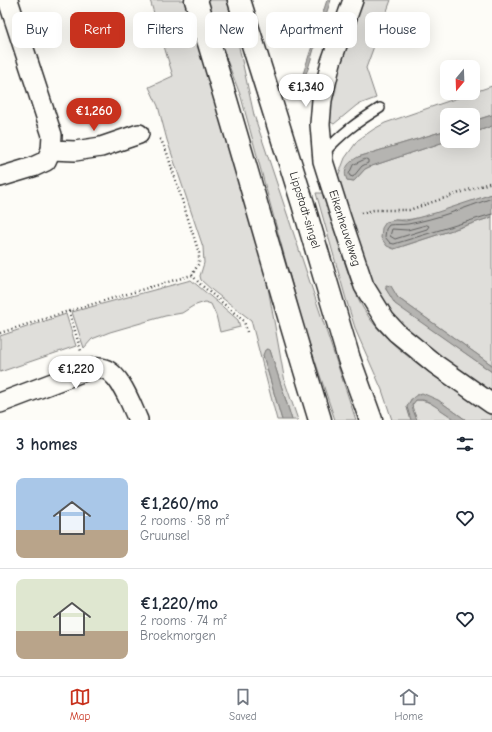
<!DOCTYPE html>
<html lang="en">
<head>
<meta charset="utf-8">
<style>
	body { margin:0; font-family:"Comic Neue",sans-serif; background:#f2f2f3; color:#1f2937; height:100vh; display:flex; flex-direction:column; font-size:15px; white-space:nowrap }
	* { box-sizing:border-box; margin:0 }
	p { font-size:13px; color:#747a83 }
	.icon { flex:none; width:22px; height:22px; fill:none; stroke:currentColor; stroke-width:2; stroke-linecap:round; stroke-linejoin:round }
	.map { position:relative; height:420px; overflow:hidden }
	.details { display:flex; flex-direction:column; background:#fff; flex:1 }
	.details>* { flex:none }
	.banner { position:absolute; left:12px; top:12px; width:468px; height:36px; display:flex; gap:8px }
	.needle { width:26px; rotate:199deg }
	.buttons { position:absolute; left:440px; top:60px; display:grid; gap:8px }
	.buttons a { display:grid; place-items:center; width:40px; height:40px; border-radius:8px; background:#fff; box-shadow:0 4px 16px #0002; font-size:20px }
	.price { position:absolute; translate:-50% -34px; padding:0 9px; border-radius:14px; background:#fff; color:#222; font-size:13px; line-height:26px; filter:drop-shadow(0 1px 2px #0008) }
	.price::after { content:''; position:absolute; left:50%; top:24px; width:12px; height:9px; margin-left:-6px; background:inherit; clip-path:polygon(0 0,100% 0,50% 100%) }
	.price.selected { background:#c8321e; color:#fff }
	ul { padding:0; list-style:none }
	li { display:flex; align-items:center; gap:12px; height:100px; padding:0 16px }
	li+li { border-top:1px solid #e0e1e3 }
	li span { display:grid; place-items:center; flex:none; width:112px; height:80px; border-radius:8px; color:#555 }
	li>.icon { margin-inline-start:auto }
	span .icon { width:48px; height:48px; fill:#fffc; stroke-width:1 }
	li b { font-size:17px }
	h2 { display:flex; justify-content:space-between; align-items:center; height:48px; padding:0 16px; font-size:17px }
	.tag { padding:0 14px; border-radius:8px; background:#fff; box-shadow:0 4px 16px #0002; font-size:14px; line-height:36px }
	.tag.selected { background:#c8321e; color:#fff }
	.menu { display:flex; justify-content:space-around; align-items:center; height:56px; border-top:1px solid #e0e1e3; background:#fff; font-size:11px; color:#747a83 }
	.menu a { display:grid; justify-items:center; gap:2px }
	.menu .selected { color:#c8321e }
	.map>svg:first-child { display:block }
	.green { fill:#dfdeda; stroke:#858482 }
	.water { fill:#b5b4b1; stroke:#7e7d7b }
	.lines { fill:none; stroke-linecap:round; stroke-linejoin:round }
	.shore { stroke:#626261; stroke-width:1 }
	.lane-casing { stroke:#2b2b2b; stroke-width:12 }
	.street-casing { stroke:#2b2b2b; stroke-width:22 }
	.primary-casing { stroke:#2b2b2b; stroke-width:25 }
	.path { stroke:#2b2b2b; stroke-width:2.5; stroke-dasharray:1 3; stroke-linecap:butt }
	.lane { stroke:#fdfcf7; stroke-width:9 }
	.street { stroke:#fdfcf7; stroke-width:19 }
	.primary { stroke:#fdfcf7; stroke-width:22 }
	.labels { text-anchor:middle; stroke-width:4; stroke-linejoin:round; paint-order:stroke }
	.street-label { font-size:12px; fill:#2b2b2b; stroke:#fdfcf7 }
</style>
</head>
<body>
<div class="map">
<svg width="492" height="420" viewBox="0 0 492 420">
	<rect width="100%" height="100%" fill="#fdfcf7"/>
	<filter id="ink" filterUnits="userSpaceOnUse"><feTurbulence type="fractalNoise" baseFrequency=".025" numOctaves="2"/><feDisplacementMap in="SourceGraphic" scale="8" xChannelSelector="R" yChannelSelector="G"/><feConvolveMatrix kernelMatrix="1 2 1 2 8 2 1 2 1" color-interpolation-filters="sRGB"/></filter>
	<g filter="url(#ink)">
		<!-- green -->
		<g class="green">
			<path d="M 150,0 L 189,0 L 267,282 L 285,382 L 298,420 L 292,420 L 270,350 L 263,355 L 282,420 L 277,420 L 251,320 L 213,291 L 201,280 L 200,276 L 204,263 L 203,247 L 167,140 L 158,106 L 149,87 L 173,76 Z"/>
			<path d="M 204,0 L 227,0 L 239,47 L 254,115 L 356,420 L 335,420 L 304,328 L 241,97 Z"/>
			<path d="M 362,0 L 391,0 L 366,68 L 376,98 L 357,105 L 334,124 L 329,121 L 331,83 Z"/>
			<path d="M 492,86 L 492,115 L 473,121 L 473,115 L 447,115 L 447,130 L 358,157 L 347,180 L 354,181 L 365,169 L 369,167 L 447,141 L 473,141 L 473,133 L 492,126 L 492,194 C 466,203 421,222 395,220 L 394,249 L 492,217 L 492,365 L 398,298 L 390,285 L 385,288 L 396,304 L 492,372 L 492,395 L 422,347 L 389,312 L 376,289 L 369,275 L 337,179 L 345,158 L 358,140 L 374,129 L 385,123 Z"/>
			<path d="M 316,193 L 325,193 C 336,229 345,275 363,308 C 380,338 410,358 437,378 C 456,391 474,403 492,416 L 492,420 L 466,420 L 438,400 L 411,399 L 407,407 L 411,420 L 392,420 L 382,390 L 356,331 L 346,299 Z"/>
			<path d="M 191,280 L 230,313 L 238,320 L 240,327 L 220,332 L 216,315 L 211,304 L 205,302 L 193,306 L 182,313 L 165,316 L 110,332 L 92,339 L 84,348 L 72,312 Z"/>
			<path d="M 66,314 L 76,346 L 0,372 L 0,336 Z"/>
			<path d="M 416,400 C 431,399 443,412 456,420 L 417,420 L 413,410 L 412,405 Z"/>
		</g>
		<!-- water -->
		<g class="water">
			<path d="M 327,0 L 331,0 L 314,49 L 308,69 L 302,82 L 301,80 Z"/>
			<path d="M 492,115 L 492,126 L 473,133 L 473,121 Z"/>
			<path d="M 447,130 L 447,141 L 369,167 L 365,169 L 354,181 L 347,180 C 342,169 349,162 358,157 Z"/>
			<path d="M 492,194 L 492,217 L 394,249 L 387,246 L 381,238 L 382,228 L 386,222 L 395,220 L 406,221 L 435,213 Z"/>
			<path d="M 386,285 L 391,286 L 398,298 L 492,365 L 492,372 L 395,304 L 386,289 Z"/>
			<path d="M 268,349 L 270,350 L 292,420 L 282,420 L 263,355 L 265,350 Z"/>
			<path d="M 422,393 L 438,400 L 466,420 L 456,420 L 429,402 L 423,400 L 416,400 L 412,405 L 413,410 L 417,420 L 411,420 L 407,407 C 411,399 413,396 422,393 Z"/>
		</g>
		<g class="lines">
			<!-- shore -->
			<g class="shore">
				<path d="M 366,159 L 368,160 L 368,163 L 362,166 L 353,177 L 350,176 L 349,174 L 353,165 Z"/>
				<path d="M 492,198 C 465,208 436,219 408,224 C 401,225 395,224 389,225 L 386,229 L 385,237 L 390,243 L 394,244 L 492,214"/>
				<path d="M 427,225 L 429,226 L 427,229 L 395,239 L 390,236 L 392,229 L 407,230 Z"/>
			</g>
			<!-- lane casing -->
			<g class="lane-casing">
				<path id="lane" d="M 324,153 C 342,133 357,122 380,108"/>
			</g>
			<!-- street casing -->
			<g class="street-casing">
				<g id="street">
					<path d="M 353,0 L 331,62 L 322,100 L 320,124 L 323,161 L 341,218 L 364,286 L 385,320 L 397,333 L 435,364 L 492,404"/>
					<path d="M 51,150 L 75,151 L 101,147 L 139,134"/>
					<path d="M 0,177 L 33,167 L 46,161 L 51,150 L 52,135 L 8,0"/>
					<path d="M 0,403 L 87,370 C 91,369 95,367 99,368 C 119,368 131,405 138,420"/>
				</g>
			</g>
			<!-- primary casing -->
			<g class="primary-casing">
				<g id="primary">
					<path d="M 196,0 C 239,140 277,280 320,420"/>
					<path d="M 239,0 L 303,204 L 349,359 L 371,420"/>
				</g>
			</g>
			<!-- path -->
			<g class="path">
				<path d="M 361,213 L 374,210 L 409,210 L 492,182"/>
				<path d="M 192,275 L 200,284 L 244,321 L 247,332"/>
				<path d="M 69,311 L 81,351"/>
				<path d="M 0,333 L 69,311 L 192,275 L 199,263 L 199,253 L 167,153 L 161,140 L 158,138"/>
			</g>
			<!-- lane -->
			<use href="#lane" class="lane"/>
			<!-- street -->
			<use href="#street" class="street"/>
			<!-- primary -->
			<use href="#primary" class="primary"/>
		</g>
	</g>
	<g class="labels">
		<!-- street labels -->
		<g class="street-label">
			<text transform="translate(305 210) rotate(73)" y="4">Lippstadt-singel</text>
			<text transform="translate(345 228) rotate(72)" y="4">Eikenheuvelweg</text>
		</g>
	</g>
</svg>
<div class="buttons">
<a><svg class="needle" viewBox="-14 -14 28 28"><path d="M0-13l5 13h-10z" fill="#e53935"/><path d="M0 13l5-13h-10z" fill="#747a83"/></svg></a>
<a><svg class="icon" aria-label="layers" viewBox="0 0 24 24"><path d="M12 4l9 5-9 5-9-5zM3 14l9 5 9-5"/></svg></a>
</div>
<b class="price" style="left:306px;top:108px">€1,340</b>
<b class="price selected" style="left:94px;top:132px">€1,260</b>
<b class="price" style="left:76px;top:390px">€1,220</b>
<div class="banner">
<a class="tag">Buy</a>
<a class="tag selected">Rent</a>
<a class="tag">Filters</a>
<a class="tag">New</a>
<a class="tag">Apartment</a>
<a class="tag">House</a>
</div>
</div>
<section class="details">
<h2>3 homes<svg class="icon" aria-label="filters" viewBox="0 0 24 24"><path d="M4 7h16M4 17h16"/><circle cx="9" cy="7" r="2"/><circle cx="15" cy="17" r="2"/></svg></h2>
<ul>
<li><span style="background:linear-gradient(#a9c7e8 65%,#b9a48a 0)"><svg class="icon" aria-label="home" viewBox="0 0 24 24"><path d="M3 11l9-7 9 7M6 9v11h12V9"/></svg></span><div><b>€1,260/mo</b><p>2 rooms · 58 m²</p><p>Gruunsel</p></div><svg class="icon" aria-label="heart" viewBox="0 0 24 24"><path d="M12 20l-8-8c-3-5 5-10 8-4 3-6 11-1 8 4z"/></svg></li>
<li><span style="background:linear-gradient(#dfe7d0 65%,#b9a48a 0)"><svg class="icon" aria-label="home" viewBox="0 0 24 24"><path d="M3 11l9-7 9 7M6 9v11h12V9"/></svg></span><div><b>€1,220/mo</b><p>2 rooms · 74 m²</p><p>Broekmorgen</p></div><svg class="icon" aria-label="heart" viewBox="0 0 24 24"><path d="M12 20l-8-8c-3-5 5-10 8-4 3-6 11-1 8 4z"/></svg></li>
</ul>
</section>
<nav class="menu">
<a class="selected"><svg class="icon" aria-label="map" viewBox="0 0 24 24"><path d="M3 6l6-2 6 2 6-2v14l-6 2-6-2-6 2zM9 4v14M15 6v14"/></svg>Map</a>
<a><svg class="icon" aria-label="saved" viewBox="0 0 24 24"><path d="M7 4h10v16l-5-4-5 4z"/></svg>Saved</a>
<a><svg class="icon" aria-label="home" viewBox="0 0 24 24"><path d="M3 11l9-7 9 7M6 9v11h12V9"/></svg>Home</a>
</nav>
</body>
</html>
